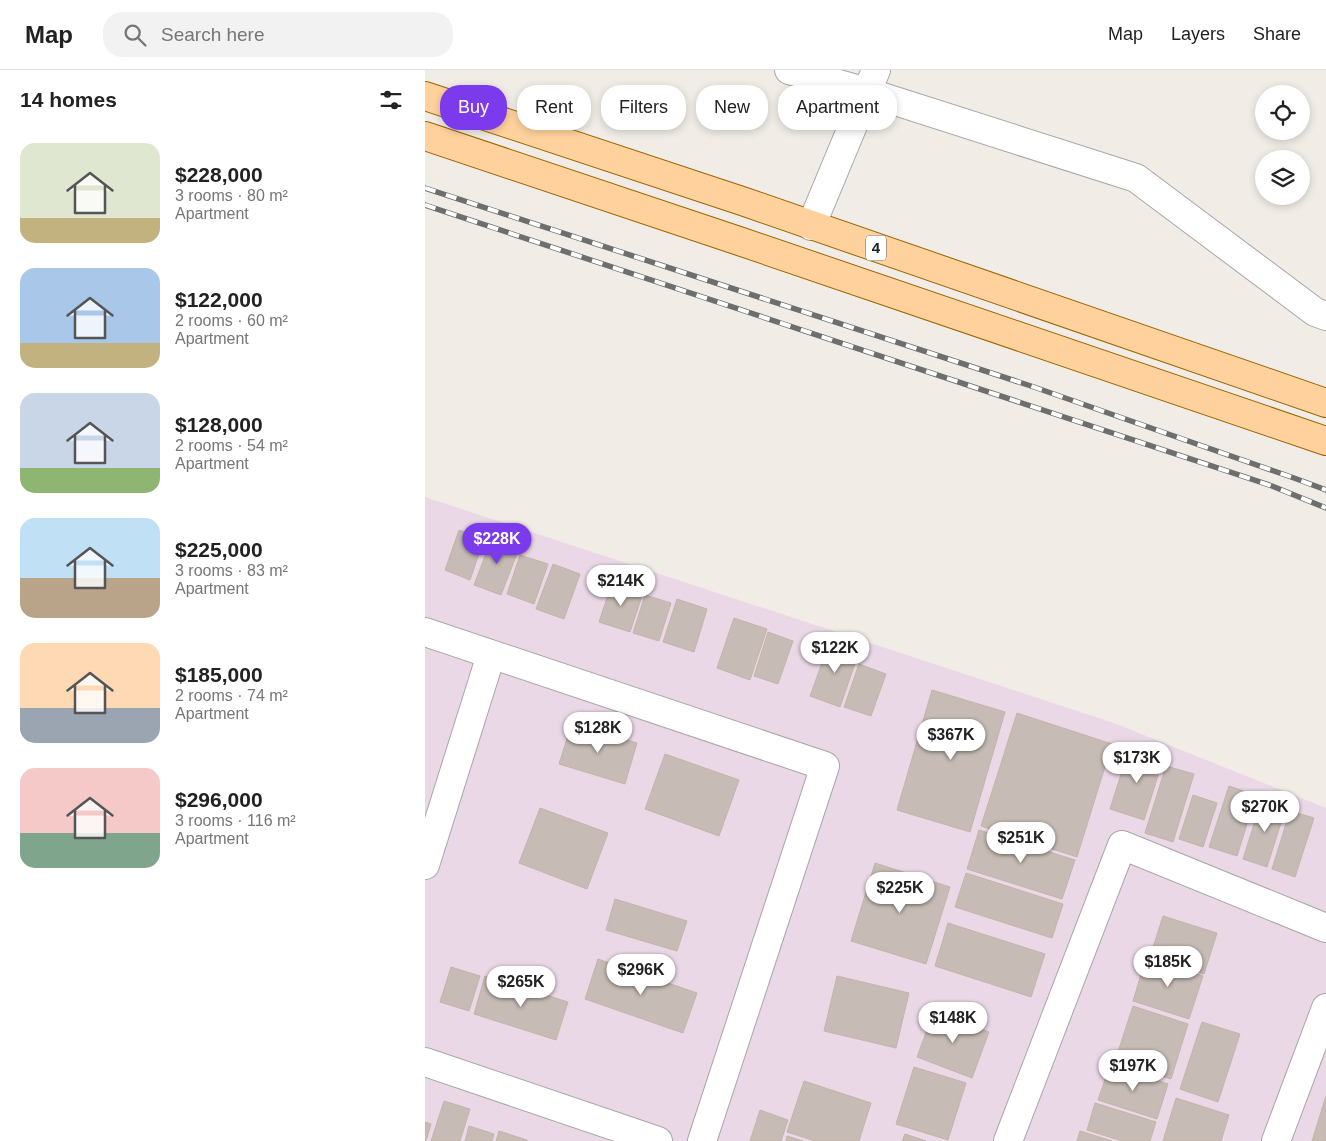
<!DOCTYPE html>
<html lang="en">
<head>
<meta charset="utf-8">
<style>
	body { margin:0; font-family:Arial,sans-serif; background:#f2f2f2; color:#222; height:100vh; display:flex; flex-direction:column; font-size:19px; white-space:nowrap }
	* { box-sizing:border-box; margin:0 }
	p { font-size:16px; color:#767676 }
	.icon { flex:none; width:28px; height:28px; fill:none; stroke:currentColor; stroke-width:2; stroke-linecap:round; stroke-linejoin:round }
	.map { position:relative; flex:1; overflow:hidden }
	.sheet { display:flex; flex-direction:column; background:#fff; width:425px }
	.sheet>* { flex:none }
	.guide { position:absolute; left:15px; top:15px; width:475px; height:45px; display:flex; gap:10px }
	.controls { position:absolute; left:830px; top:15px; display:grid; gap:10px }
	.controls a { display:grid; place-items:center; width:55px; height:55px; border-radius:50%; background:#fff; box-shadow:0 2px 8px #0003; font-size:25px }
	.price { position:absolute; translate:-50% -42px; padding:0 11px; border-radius:18px; background:#fff; color:#222; font-size:16px; line-height:32px; filter:drop-shadow(0 1px 2px #0008) }
	.price::after { content:''; position:absolute; left:50%; top:30px; width:15px; height:11px; margin-left:-8px; background:inherit; clip-path:polygon(0 0,100% 0,50% 100%) }
	.price.on { background:#7c3aed; color:#fff }
	ul { padding:0; list-style:none }
	li { display:flex; align-items:center; gap:15px; height:125px; padding:0 20px }
	li span { display:grid; place-items:center; flex:none; width:140px; height:100px; border-radius:15px; color:#555 }
	li>.icon { margin-inline-start:auto }
	span .icon { width:60px; height:60px; fill:#fffc; stroke-width:1 }
	li b { font-size:21px }
	h2 { display:flex; justify-content:space-between; align-items:center; height:60px; padding:0 20px; font-size:21px }
	.tag { padding:0 18px; border-radius:20px; background:#fff; box-shadow:0 2px 8px #0003; font-size:18px; line-height:45px }
	.tag.on { background:#7c3aed; color:#fff }
	header { display:flex; align-items:center; gap:30px; box-sizing:border-box; height:70px; padding:0 25px; background:#fff; border-bottom:1px solid #e0e0e0 }
	header strong { font-size:24px }
	nav { display:flex; gap:28px; margin-inline-start:auto; font-size:18px }
	.search { width:350px; height:45px; background:#f2f2f2; display:flex; align-items:center; gap:12px; box-sizing:border-box; padding:0 18px; border-radius:20px; color:#767676; font-size:19px }
	main { display:flex; flex:1; min-height:0 }
	.map>svg:first-child { display:block }
	.industrial { fill:#ead8e7 }
	.building { fill:#c6bcb5; stroke:#c4b3a8 }
	.lines { fill:none; stroke-linecap:round; stroke-linejoin:round }
	.minor-casing { stroke:#a7a7a7; stroke-width:30 }
	.major-casing { stroke:#9c6400; stroke-width:30 }
	.minor { stroke:#fff; stroke-width:28 }
	.major { stroke:#ffd29d; stroke-width:28 }
	.rail-casing { stroke:#6e6e6e; stroke-width:5.5 }
	.rail { stroke:#fff; stroke-width:4; stroke-dasharray:11; stroke-linecap:butt }
	.labels { text-anchor:middle; stroke-width:4; stroke-linejoin:round; paint-order:stroke }
	.shield { fill:#fff; stroke:#636363; stroke-width:1 }
	.shield-label { font-size:15px; font-weight:bold; fill:#202020 }
</style>
</head>
<body>
<header>
<strong>Map</strong>
<div class="search"><svg class="icon" aria-label="search" viewBox="0 0 24 24"><circle cx="10" cy="10" r="6"/><path d="M15 15l6 6"/></svg>Search here</div>
<nav><a>Map</a><a>Layers</a><a>Share</a></nav>
</header>
<main>
<section class="sheet">
<h2>14 homes<svg class="icon" aria-label="filters" viewBox="0 0 24 24"><path d="M4 7h16M4 17h16"/><circle cx="9" cy="7" r="2"/><circle cx="15" cy="17" r="2"/></svg></h2>
<ul>
<li><span style="background:linear-gradient(#dfe7d0 75%,#c2b280 0)"><svg class="icon" aria-label="home" viewBox="0 0 24 24"><path d="M3 11l9-7 9 7M6 9v11h12V9"/></svg></span><div><b>$228,000</b><p>3 rooms · 80 m²</p><p>Apartment</p></div></li>
<li><span style="background:linear-gradient(#a9c7e8 75%,#c2b280 0)"><svg class="icon" aria-label="home" viewBox="0 0 24 24"><path d="M3 11l9-7 9 7M6 9v11h12V9"/></svg></span><div><b>$122,000</b><p>2 rooms · 60 m²</p><p>Apartment</p></div></li>
<li><span style="background:linear-gradient(#c9d6e8 75%,#8fb573 0)"><svg class="icon" aria-label="home" viewBox="0 0 24 24"><path d="M3 11l9-7 9 7M6 9v11h12V9"/></svg></span><div><b>$128,000</b><p>2 rooms · 54 m²</p><p>Apartment</p></div></li>
<li><span style="background:linear-gradient(#bfe0f5 60%,#b9a48a 0)"><svg class="icon" aria-label="home" viewBox="0 0 24 24"><path d="M3 11l9-7 9 7M6 9v11h12V9"/></svg></span><div><b>$225,000</b><p>3 rooms · 83 m²</p><p>Apartment</p></div></li>
<li><span style="background:linear-gradient(#ffd9b3 65%,#9aa5b1 0)"><svg class="icon" aria-label="home" viewBox="0 0 24 24"><path d="M3 11l9-7 9 7M6 9v11h12V9"/></svg></span><div><b>$185,000</b><p>2 rooms · 74 m²</p><p>Apartment</p></div></li>
<li><span style="background:linear-gradient(#f6c9c9 65%,#7fa58c 0)"><svg class="icon" aria-label="home" viewBox="0 0 24 24"><path d="M3 11l9-7 9 7M6 9v11h12V9"/></svg></span><div><b>$296,000</b><p>3 rooms · 116 m²</p><p>Apartment</p></div></li>
</ul>
</section>
<div class="map">
<svg width="901" height="1071" viewBox="0 0 901 1071">
	<rect width="100%" height="100%" fill="#f1ede6"/>
	<!-- industrial -->
	<path class="industrial" d="M 0,427 L 689,653 L 901,738 L 901,1071 L 0,1071 Z"/>
	<!-- building -->
	<g class="building">
		<path d="M 34,460 L 59,469 L 45,510 L 20,500 Z"/>
		<path d="M 68,465 L 95,476 L 76,525 L 49,515 Z"/>
		<path d="M 95,485 L 123,494 L 109,534 L 82,524 Z"/>
		<path d="M 128,494 L 155,504 L 139,549 L 111,539 Z"/>
		<path d="M 187,513 L 218,523 L 205,562 L 174,552 Z"/>
		<path d="M 220,525 L 246,533 L 234,571 L 208,563 Z"/>
		<path d="M 252,529 L 282,539 L 269,582 L 238,572 Z"/>
		<path d="M 309,548 L 342,559 L 325,610 L 292,598 Z"/>
		<path d="M 343,562 L 368,571 L 353,614 L 329,606 Z"/>
		<path d="M 405,571 L 434,582 L 415,637 L 385,626 Z"/>
		<path d="M 434,594 L 461,604 L 446,646 L 419,637 Z"/>
		<path d="M 507,620 L 580,642 L 545,762 L 472,740 Z"/>
		<path d="M 592,643 L 687,674 L 652,787 L 556,756 Z"/>
		<path d="M 147,653 L 212,673 L 200,714 L 134,694 Z"/>
		<path d="M 704,679 L 738,690 L 719,750 L 685,739 Z"/>
		<path d="M 240,684 L 314,710 L 294,766 L 220,739 Z"/>
		<path d="M 741,696 L 769,704 L 748,772 L 720,763 Z"/>
		<path d="M 804,716 L 831,725 L 812,786 L 784,777 Z"/>
		<path d="M 768,725 L 792,733 L 778,777 L 754,769 Z"/>
		<path d="M 837,729 L 861,737 L 842,797 L 818,789 Z"/>
		<path d="M 115,738 L 183,763 L 162,819 L 94,793 Z"/>
		<path d="M 865,741 L 889,748 L 870,807 L 847,799 Z"/>
		<path d="M 554,760 L 650,790 L 637,829 L 542,799 Z"/>
		<path d="M 450,793 L 525,817 L 501,894 L 426,871 Z"/>
		<path d="M 541,803 L 638,834 L 627,868 L 530,837 Z"/>
		<path d="M 190,829 L 262,851 L 252,881 L 181,860 Z"/>
		<path d="M 738,846 L 792,863 L 779,904 L 725,887 Z"/>
		<path d="M 523,853 L 620,884 L 606,927 L 510,896 Z"/>
		<path d="M 721,888 L 778,906 L 764,949 L 708,931 Z"/>
		<path d="M 173,889 L 272,923 L 258,963 L 160,929 Z"/>
		<path d="M 26,897 L 55,906 L 44,941 L 15,932 Z"/>
		<path d="M 60,906 L 143,932 L 131,970 L 49,944 Z"/>
		<path d="M 412,906 L 484,923 L 471,978 L 399,961 Z"/>
		<path d="M 708,936 L 763,954 L 746,1009 L 690,991 Z"/>
		<path d="M 509,941 L 564,962 L 547,1008 L 492,987 Z"/>
		<path d="M 777,952 L 815,964 L 793,1032 L 755,1019 Z"/>
		<path d="M 685,995 L 743,1014 L 732,1049 L 673,1030 Z"/>
		<path d="M 489,997 L 541,1013 L 523,1070 L 471,1054 Z"/>
		<path d="M 379,1011 L 446,1033 L 434,1071 L 390,1071 L 362,1062 Z"/>
		<path d="M 901,1026 L 901,1071 L 887,1071 Z"/>
		<path d="M 751,1028 L 804,1045 L 796,1071 L 738,1071 Z"/>
		<path d="M 19,1031 L 45,1039 L 35,1071 L 6,1071 Z"/>
		<path d="M 670,1033 L 731,1052 L 725,1071 L 697,1071 L 662,1060 Z"/>
		<path d="M 335,1040 L 363,1050 L 356,1071 L 325,1071 Z"/>
		<path d="M 0,1052 L 6,1054 L 1,1071 L 0,1071 Z"/>
		<path d="M 44,1056 L 69,1064 L 67,1071 L 40,1071 Z"/>
		<path d="M 74,1061 L 102,1070 L 102,1071 L 71,1071 Z"/>
		<path d="M 655,1061 L 687,1071 L 652,1071 Z"/>
		<path d="M 480,1064 L 501,1071 L 477,1071 Z"/>
		<path d="M 362,1066 L 378,1071 L 361,1071 Z"/>
	</g>
	<g class="lines">
		<!-- minor casing -->
		<g class="minor-casing">
			<g id="minor">
				<path d="M 364,0 L 442,22 L 711,108 L 890,242 L 901,246"/>
				<path d="M 386,156 L 451,0"/>
				<path d="M 0,562 L 400,696 L 277,1071"/>
				<path d="M 0,795 L 66,585"/>
				<path d="M 0,992 L 233,1071"/>
				<path d="M 583,1071 L 697,775 L 901,858"/>
				<path d="M 851,1071 L 901,938"/>
			</g>
		</g>
		<!-- major casing -->
		<g class="major-casing">
			<g id="major">
				<path d="M 0,26 L 320,132 L 901,333"/>
				<path d="M 0,66 L 314,171 L 901,371"/>
			</g>
		</g>
		<!-- minor -->
		<use href="#minor" class="minor"/>
		<!-- major -->
		<use href="#major" class="major"/>
		<!-- rail casing -->
		<g class="rail-casing">
			<g id="rail">
				<path d="M 0,118 L 606,316 L 869,408 L 901,420"/>
				<path d="M 0,135 L 847,416 L 901,438"/>
			</g>
		</g>
		<!-- rail -->
		<use href="#rail" class="rail"/>
	</g>
	<g class="labels">
		<!-- shield labels -->
		<rect class="shield" x="441" y="165.5" width="20" height="25" rx="4"/>
		<g class="shield-label">
			<text x="451" y="183">4</text>
		</g>
	</g>
</svg>
<div class="controls">
<a><svg class="icon" aria-label="locate" viewBox="0 0 24 24"><circle cx="12" cy="12" r="6"/><path d="M12 2v4M12 18v4M2 12h4M18 12h4"/></svg></a>
<a><svg class="icon" aria-label="layers" viewBox="0 0 24 24"><path d="M12 4l9 5-9 5-9-5zM3 14l9 5 9-5"/></svg></a>
</div>
<b class="price on" style="left:72px;top:495px">$228K</b>
<b class="price" style="left:196px;top:537px">$214K</b>
<b class="price" style="left:410px;top:604px">$122K</b>
<b class="price" style="left:173px;top:684px">$128K</b>
<b class="price" style="left:526px;top:691px">$367K</b>
<b class="price" style="left:712px;top:714px">$173K</b>
<b class="price" style="left:840px;top:763px">$270K</b>
<b class="price" style="left:596px;top:794px">$251K</b>
<b class="price" style="left:475px;top:844px">$225K</b>
<b class="price" style="left:743px;top:918px">$185K</b>
<b class="price" style="left:216px;top:926px">$296K</b>
<b class="price" style="left:96px;top:938px">$265K</b>
<b class="price" style="left:528px;top:974px">$148K</b>
<b class="price" style="left:708px;top:1022px">$197K</b>
<div class="guide">
<a class="tag on">Buy</a>
<a class="tag">Rent</a>
<a class="tag">Filters</a>
<a class="tag">New</a>
<a class="tag">Apartment</a>
</div>
</div>
</main>
</body>
</html>
